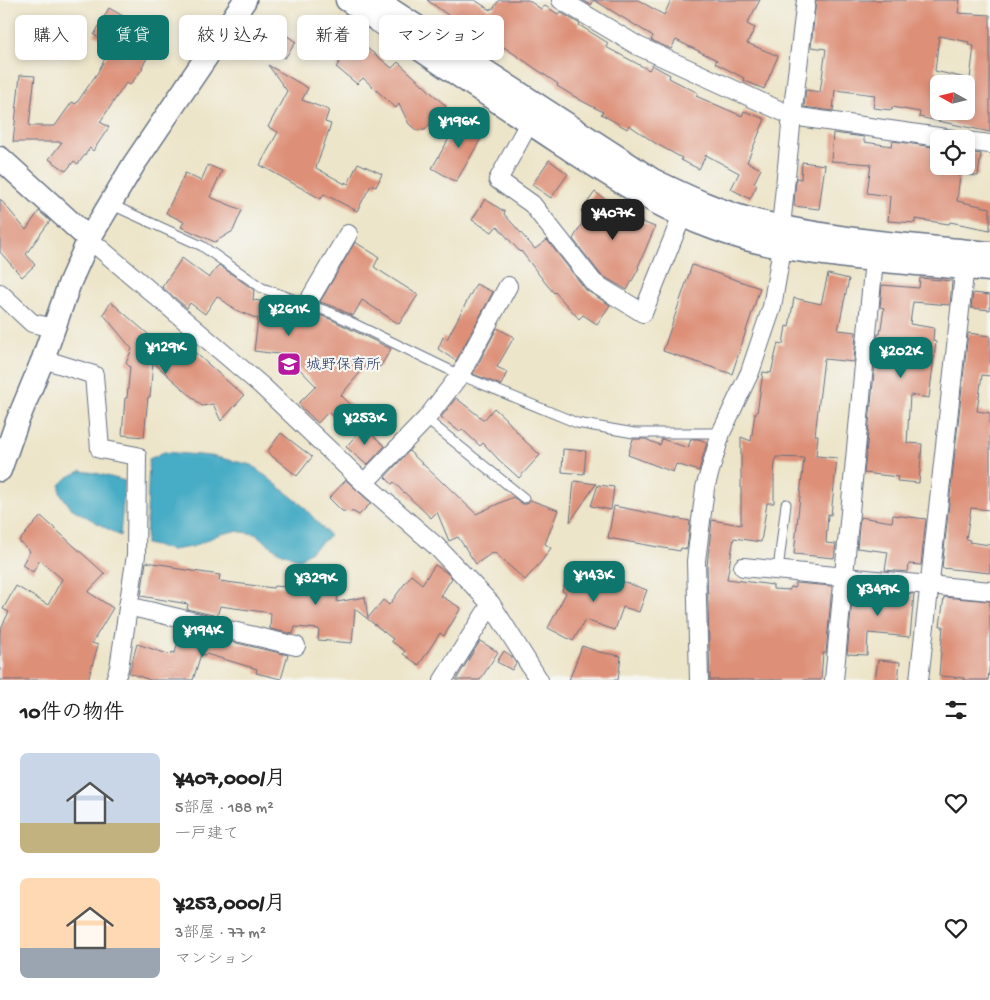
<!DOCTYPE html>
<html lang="ja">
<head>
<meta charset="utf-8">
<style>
	body { margin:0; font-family:"Gochi Hand","Klee One",sans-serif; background:#f2f2f2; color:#222; height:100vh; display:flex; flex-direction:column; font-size:19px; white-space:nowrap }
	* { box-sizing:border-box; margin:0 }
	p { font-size:16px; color:#767676 }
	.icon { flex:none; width:28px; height:28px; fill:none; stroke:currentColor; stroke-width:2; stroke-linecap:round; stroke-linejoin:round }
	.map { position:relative; height:680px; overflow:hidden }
	.sheet { display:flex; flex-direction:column; background:#fff; flex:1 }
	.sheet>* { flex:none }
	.guide { position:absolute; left:15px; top:15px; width:500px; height:45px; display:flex; gap:10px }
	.needle { width:32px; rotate:278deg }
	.controls { position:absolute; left:930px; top:75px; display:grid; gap:10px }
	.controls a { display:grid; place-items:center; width:45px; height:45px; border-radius:8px; background:#fff; box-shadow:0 2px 8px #0003; font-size:25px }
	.price { position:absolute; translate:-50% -42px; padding:0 11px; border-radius:10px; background:#0f766e; color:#fff; font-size:16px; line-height:32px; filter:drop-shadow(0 1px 2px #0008) }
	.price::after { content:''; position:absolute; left:50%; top:30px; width:15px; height:11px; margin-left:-8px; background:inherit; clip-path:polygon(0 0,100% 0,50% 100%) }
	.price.selected { background:#222; color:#fff }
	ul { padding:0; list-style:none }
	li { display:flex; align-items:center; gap:15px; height:125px; padding:0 20px }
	li span { display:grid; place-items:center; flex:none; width:140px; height:100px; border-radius:8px; color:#555 }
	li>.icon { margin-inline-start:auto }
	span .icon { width:60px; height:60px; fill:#fffc; stroke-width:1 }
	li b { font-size:21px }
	h2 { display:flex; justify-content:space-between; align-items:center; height:60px; padding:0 20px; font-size:21px }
	.pill { padding:0 18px; border-radius:8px; background:#fff; box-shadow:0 2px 8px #0003; font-size:18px; line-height:45px }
	.pill.selected { background:#0f766e; color:#fff }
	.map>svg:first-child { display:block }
	.water { fill:#46acc5; stroke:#306e92 }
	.building { fill:#dd8f77; fill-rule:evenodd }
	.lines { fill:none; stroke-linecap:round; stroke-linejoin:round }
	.service-casing { stroke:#646f83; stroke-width:11 }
	.minor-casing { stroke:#646f83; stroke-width:20 }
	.tertiary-casing { stroke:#646f83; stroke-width:25 }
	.service { stroke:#fff; stroke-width:9 }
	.minor { stroke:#fff; stroke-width:18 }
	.tertiary { stroke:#fff; stroke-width:22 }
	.labels { text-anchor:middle; stroke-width:4.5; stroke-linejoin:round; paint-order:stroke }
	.poi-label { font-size:15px; fill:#1b2f5e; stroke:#f6f6f2; text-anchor:start }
</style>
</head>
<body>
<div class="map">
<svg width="990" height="680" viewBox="0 0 990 680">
	<rect width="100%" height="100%" fill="#f6f6f2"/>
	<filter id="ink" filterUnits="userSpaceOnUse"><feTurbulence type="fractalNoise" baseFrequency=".02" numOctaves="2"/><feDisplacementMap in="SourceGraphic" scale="10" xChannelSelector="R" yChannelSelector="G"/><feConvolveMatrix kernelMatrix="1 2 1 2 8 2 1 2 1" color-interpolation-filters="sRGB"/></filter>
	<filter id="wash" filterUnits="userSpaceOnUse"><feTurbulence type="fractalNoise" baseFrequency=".0096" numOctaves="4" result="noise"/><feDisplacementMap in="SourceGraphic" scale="20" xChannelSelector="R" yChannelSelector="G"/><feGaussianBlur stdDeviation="1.12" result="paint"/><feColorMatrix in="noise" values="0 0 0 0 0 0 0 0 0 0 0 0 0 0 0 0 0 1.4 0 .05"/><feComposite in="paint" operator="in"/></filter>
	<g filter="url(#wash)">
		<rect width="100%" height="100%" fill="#ede5c9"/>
		<!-- water -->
		<g class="water">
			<path d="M 164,452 L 211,456 L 252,465 L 302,505 L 330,536 L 299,560 L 278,551 L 255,534 L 235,531 L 220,534 L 192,547 L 172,550 L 146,544 L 149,459 Z"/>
			<path d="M 81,471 L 96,473 L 125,481 L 120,536 L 71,508 L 60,493 L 60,485 L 68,477 Z"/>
		</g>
		<g id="blocks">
			<!-- building -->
			<g class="building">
				<path d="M 427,0 L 475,0 L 490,10 L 491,8 L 493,9 L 499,0 L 528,0 L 541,9 L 545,6 L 558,14 L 560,12 L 580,24 L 579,25 L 608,43 L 606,47 L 649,70 L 652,65 L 670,75 L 669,78 L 698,93 L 696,96 L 742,116 L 744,111 L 765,119 L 747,162 L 761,169 L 754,183 L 757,185 L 750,199 L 731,189 L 739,173 L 706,155 L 699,169 L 681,160 L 682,158 L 655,143 L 629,125 L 627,129 L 601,114 L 603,112 L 582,101 L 557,86 L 558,84 L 501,45 L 499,48 L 464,21 L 462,25 Z"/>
				<path d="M 582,0 L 638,0 L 664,15 L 671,0 L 760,0 L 747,24 L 755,28 L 747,43 L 778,56 L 764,89 L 743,80 L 744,78 L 715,63 L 717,60 L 676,40 L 671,49 L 651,40 L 653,36 L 594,0 L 591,5 Z"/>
				<path d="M 816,0 L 960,0 L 958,13 L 990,15 L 990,132 L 919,117 L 920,112 L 892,107 L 892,110 L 873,108 L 875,95 L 835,90 L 833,111 L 804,107 L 806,90 L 820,92 L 826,49 L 811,47 ZM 939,36 L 969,42 L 968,45 L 974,46 L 970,79 L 966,78 L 966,111 L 939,111 L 939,84 L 964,84 L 965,78 L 935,71 Z"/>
				<path d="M 109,8 L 144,28 L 142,33 L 154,46 L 142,67 L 143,68 L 130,85 L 126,83 L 100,122 L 109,127 L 93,151 L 90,148 L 78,164 L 74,161 L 66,171 L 49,159 L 62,142 L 13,142 L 20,75 L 35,76 L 29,126 L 55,126 L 72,102 L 76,104 L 98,72 L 112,45 L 94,35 Z"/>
				<path d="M 326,18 L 356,42 L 357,40 L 392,68 L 398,62 L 446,106 L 425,130 L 416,130 L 409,124 L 399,104 L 396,108 L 363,78 L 357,84 L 336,67 L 340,62 L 310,36 Z"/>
				<path d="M 283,33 L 296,42 L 285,58 L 272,48 Z"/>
				<path d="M 268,65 L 308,88 L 302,100 L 329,110 L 325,122 L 331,124 L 316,168 L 345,184 L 345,182 L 348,184 L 358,163 L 382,174 L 376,187 L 371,185 L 357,211 L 324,194 L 321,199 L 260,165 L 278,132 L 268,127 L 287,91 Z"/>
				<path d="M 462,116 L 486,130 L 456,182 L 432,168 Z"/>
				<path d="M 833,133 L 864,137 L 864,142 L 892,146 L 893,141 L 939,148 L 939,166 L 961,166 L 957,201 L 990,208 L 990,230 L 950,222 L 949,224 L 915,219 L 915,223 L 888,221 L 890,196 L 867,193 L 871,164 L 831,161 Z"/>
				<path d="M 966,152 L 981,154 L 978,176 L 966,175 Z"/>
				<path d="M 549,160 L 568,174 L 551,198 L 532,185 Z"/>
				<path d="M 802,162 L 825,165 L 819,209 L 794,206 L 796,178 L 801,179 Z"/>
				<path d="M 208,165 L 222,171 L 210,197 L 242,210 L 233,231 L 215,242 L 181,227 L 184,222 L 166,213 L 185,173 L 201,181 Z"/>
				<path d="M 595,192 L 619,209 L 617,212 L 655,227 L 638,267 L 639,268 L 627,290 L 601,275 L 573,239 L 587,215 L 581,211 Z"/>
				<path d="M 0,199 L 26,230 L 39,211 L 50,221 L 26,254 L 35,265 L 22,277 L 0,252 Z"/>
				<path d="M 485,199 L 505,212 L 504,214 L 535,249 L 547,240 L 586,290 L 610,305 L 597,324 L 583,315 L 579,319 L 555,292 L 554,293 L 547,285 L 521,251 L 520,252 L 497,226 L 492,232 L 472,220 Z"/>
				<path d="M 355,242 L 379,257 L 374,267 L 418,295 L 399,324 L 362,300 L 353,316 L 335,307 L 320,302 Z"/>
				<path d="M 182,258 L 209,278 L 219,265 L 254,290 L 253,300 L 289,305 L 289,304 L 297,307 L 302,313 L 307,315 L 313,313 L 330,319 L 391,349 L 380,367 L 370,361 L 341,395 L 364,418 L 355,427 L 340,413 L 335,419 L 328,412 L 318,423 L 298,404 L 316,386 L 286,355 L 254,351 L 258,319 L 236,310 L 217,296 L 205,314 L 190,303 L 187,308 L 162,287 Z"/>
				<path d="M 692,265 L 760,288 L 732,374 L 663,351 Z"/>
				<path d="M 828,274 L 849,279 L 838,330 L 856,332 L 854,362 L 824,359 L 815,435 L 818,435 L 816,456 L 837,458 L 831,515 L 828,514 L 826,543 L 836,544 L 834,558 L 794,554 L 804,458 L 776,457 L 774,472 L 774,503 L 767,503 L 761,542 L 734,538 L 727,579 L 773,585 L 773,589 L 790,590 L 790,587 L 795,588 L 795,583 L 832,586 L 826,653 L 823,653 L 821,680 L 710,680 L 707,566 L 712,520 L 741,525 L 741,437 L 751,441 L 755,413 L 757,413 L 763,372 L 771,373 L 778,343 L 783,344 L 786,326 L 789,327 L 794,298 L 821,304 Z"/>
				<path d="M 920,278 L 952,281 L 950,305 L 913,302 L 910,324 L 934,328 L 933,341 L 936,342 L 929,398 L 910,395 L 907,443 L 922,444 L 919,483 L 897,481 L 898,477 L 864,473 L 878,334 L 880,334 L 884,308 L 880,307 L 882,285 L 919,288 Z"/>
				<path d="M 476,284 L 493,292 L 456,361 L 438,349 L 443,337 L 447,339 Z"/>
				<path d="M 973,293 L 990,295 L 990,310 L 971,308 Z"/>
				<path d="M 111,302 L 179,361 L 190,348 L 244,396 L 221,421 L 213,404 L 202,406 L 153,362 L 150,397 L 148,397 L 144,437 L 122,435 L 125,398 L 127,398 L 130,367 L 126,363 L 132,349 L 103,314 Z"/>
				<path d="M 497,328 L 514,337 L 497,367 L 507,372 L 501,385 L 473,374 Z"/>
				<path d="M 968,333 L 990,336 L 990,376 L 982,375 L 977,411 L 990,413 L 990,510 L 971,508 L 966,539 L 970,540 L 969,542 L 990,545 L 990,573 L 942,568 Z"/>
				<path d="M 456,398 L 484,420 L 494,408 L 506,419 L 524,440 L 540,455 L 519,478 L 499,460 L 483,443 L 480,446 L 462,429 L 460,432 L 441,417 Z"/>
				<path d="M 363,427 L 385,446 L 367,465 L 346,447 Z"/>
				<path d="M 281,433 L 312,457 L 297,476 L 267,452 Z"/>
				<path d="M 633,439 L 645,439 L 660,445 L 662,439 L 688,448 L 691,439 L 698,439 L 707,442 L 699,471 L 676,464 L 673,472 L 628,455 Z"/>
				<path d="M 563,449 L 586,451 L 584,474 L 562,472 Z"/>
				<path d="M 409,451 L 444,484 L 444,483 L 476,514 L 513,497 L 523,504 L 527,504 L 530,500 L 558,510 L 545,544 L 551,548 L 541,562 L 525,580 L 495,553 L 493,554 L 492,553 L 476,564 L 458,537 L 449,541 L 437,512 L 431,518 L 404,492 L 404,493 L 394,482 L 392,484 L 385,477 Z"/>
				<path d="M 346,480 L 371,503 L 359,515 L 354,512 L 342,511 L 329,498 Z"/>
				<path d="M 574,481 L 596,484 L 570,522 Z"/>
				<path d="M 598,485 L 614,487 L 611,510 L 591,506 Z"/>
				<path d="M 614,506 L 690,521 L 687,549 L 681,548 L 680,551 L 608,538 Z"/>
				<path d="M 893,515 L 926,519 L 921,565 L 909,564 L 908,572 L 885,570 L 888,552 L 857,548 L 860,517 L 892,522 Z"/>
				<path d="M 41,516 L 105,574 L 88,592 L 113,608 L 92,643 L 98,645 L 88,680 L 0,680 L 0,630 L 9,612 L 3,609 L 16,586 L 48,605 L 62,579 L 40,560 L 33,572 L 22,565 L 30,551 L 19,541 Z"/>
				<path d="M 146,562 L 173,566 L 173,568 L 220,575 L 219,581 L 273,588 L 274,586 L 338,591 L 337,602 L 365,597 L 368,618 L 383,600 L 389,605 L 411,575 L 422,584 L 435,565 L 447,573 L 452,578 L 441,596 L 461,608 L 444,636 L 440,633 L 419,665 L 403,654 L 405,651 L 391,641 L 393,639 L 355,609 L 352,643 L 318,640 L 319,629 L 295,627 L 293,634 L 270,629 L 271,613 L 220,606 L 217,616 L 187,609 L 188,604 L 141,596 Z"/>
				<path d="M 570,568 L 606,580 L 607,576 L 647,590 L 639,612 L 623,607 L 615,630 L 585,620 L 573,641 L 548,628 L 566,593 L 562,591 Z"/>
				<path d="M 853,590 L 882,591 L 914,594 L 910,637 L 868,633 L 867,655 L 847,654 Z"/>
				<path d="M 944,597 L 990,601 L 990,661 L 988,680 L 964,680 L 964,678 L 939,676 L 943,626 L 940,626 Z"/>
				<path d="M 181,630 L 288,655 L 281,679 L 256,673 L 257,669 L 206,654 L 206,655 L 201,654 L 193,680 L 150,680 L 129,673 L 137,644 L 171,655 L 172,652 L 175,653 Z"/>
				<path d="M 480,641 L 498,652 L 480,680 L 456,680 Z"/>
				<path d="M 582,646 L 599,652 L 621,656 L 618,680 L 569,680 Z"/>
				<path d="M 504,651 L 510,655 L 516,663 L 512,670 L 497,662 Z"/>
				<path d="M 878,660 L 900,662 L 898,680 L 875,680 Z"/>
			</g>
		</g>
	</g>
	<g filter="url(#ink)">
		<use href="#blocks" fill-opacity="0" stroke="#646f83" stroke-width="1"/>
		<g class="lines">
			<!-- service casing -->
			<g class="service-casing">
				<g id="service">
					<path d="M 110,204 L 202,246 L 262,288 L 332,313 L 460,375 L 577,423 L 634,433 L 721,433"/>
					<path d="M 426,419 L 524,498"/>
					<path d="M 778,570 L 786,504"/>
				</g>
			</g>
			<!-- minor casing -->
			<g class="minor-casing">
				<g id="minor">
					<path d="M 561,0 L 638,46 L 792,116 L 953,139"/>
					<path d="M 535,112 L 498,180 L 532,204 L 594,283 L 643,313 L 682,216"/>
					<path d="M 966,141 L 990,144"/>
					<path d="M 89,239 L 262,386 L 364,483 L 436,546 L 491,604 L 539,680"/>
					<path d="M 0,293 L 32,323 L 54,328"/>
					<path d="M 307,304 L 348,234"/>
					<path d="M 43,359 L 94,375 L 100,449 L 137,456 L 136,555 L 119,668 L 115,680"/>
					<path d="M 364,483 L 426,419 L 460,375 L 508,286"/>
					<path d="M 743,567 L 990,591"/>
					<path d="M 128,606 L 296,646"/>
					<path d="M 443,680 L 491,604"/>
					<path d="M 699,680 L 696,561 L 705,488 L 721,433 L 750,372 L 772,307 L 782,248 L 781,227 L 792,116 L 806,0"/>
					<path d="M 834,680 L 874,260"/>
					<path d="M 919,680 L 966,256"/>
				</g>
			</g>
			<!-- tertiary casing -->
			<g class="tertiary-casing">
				<g id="tertiary">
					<path d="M 347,0 C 418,48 488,96 560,143 C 609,175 659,209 715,229 C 760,246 807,252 855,258 C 900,263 945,266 990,270"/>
					<path d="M 376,0 L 653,180 C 686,196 720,212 756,221 C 831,240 913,245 990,253"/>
					<path d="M 0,158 L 89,239"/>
					<path d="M 0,470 L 17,422 L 43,359 L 70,282 L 89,239 L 134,164 L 245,0"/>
				</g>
			</g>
			<!-- service -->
			<use href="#service" class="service"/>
			<!-- minor -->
			<use href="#minor" class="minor"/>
			<!-- tertiary -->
			<use href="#tertiary" class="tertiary"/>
		</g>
	</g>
	<!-- icons -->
	<defs>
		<g id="school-square" transform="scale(1.25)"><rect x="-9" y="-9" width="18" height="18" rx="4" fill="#b5179e" stroke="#f6f6f2"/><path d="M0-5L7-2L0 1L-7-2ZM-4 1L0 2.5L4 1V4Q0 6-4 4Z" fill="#fff"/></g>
	</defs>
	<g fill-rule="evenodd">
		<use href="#school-square" x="289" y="364"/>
	</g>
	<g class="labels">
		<!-- poi labels -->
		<g class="poi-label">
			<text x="306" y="369">城野保育所</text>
		</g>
	</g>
</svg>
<div class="controls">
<a><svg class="needle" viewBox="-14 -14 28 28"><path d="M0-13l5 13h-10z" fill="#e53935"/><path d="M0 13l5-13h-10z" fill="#767676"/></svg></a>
<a><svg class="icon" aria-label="locate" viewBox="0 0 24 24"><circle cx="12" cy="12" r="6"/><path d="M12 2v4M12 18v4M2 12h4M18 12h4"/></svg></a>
</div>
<b class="price" style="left:459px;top:149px">¥196K</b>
<b class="price selected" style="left:613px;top:241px">¥407K</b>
<b class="price" style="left:289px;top:337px">¥261K</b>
<b class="price" style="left:166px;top:375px">¥129K</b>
<b class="price" style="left:901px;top:379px">¥202K</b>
<b class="price" style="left:365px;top:446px">¥253K</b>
<b class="price" style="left:594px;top:603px">¥143K</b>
<b class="price" style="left:316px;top:606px">¥329K</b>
<b class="price" style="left:878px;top:617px">¥349K</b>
<b class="price" style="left:203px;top:658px">¥194K</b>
<div class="guide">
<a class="pill">購入</a>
<a class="pill selected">賃貸</a>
<a class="pill">絞り込み</a>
<a class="pill">新着</a>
<a class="pill">マンション</a>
</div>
</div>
<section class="sheet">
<h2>10件の物件<svg class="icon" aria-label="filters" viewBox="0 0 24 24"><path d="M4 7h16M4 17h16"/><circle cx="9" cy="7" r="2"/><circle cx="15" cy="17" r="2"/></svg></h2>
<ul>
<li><span style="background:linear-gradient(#c9d6e8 70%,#c2b280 0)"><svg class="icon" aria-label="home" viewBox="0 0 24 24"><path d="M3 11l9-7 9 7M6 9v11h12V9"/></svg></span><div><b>¥407,000/月</b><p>5部屋 · 188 m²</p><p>一戸建て</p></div><svg class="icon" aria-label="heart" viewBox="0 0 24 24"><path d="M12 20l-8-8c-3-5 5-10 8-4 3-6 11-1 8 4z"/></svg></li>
<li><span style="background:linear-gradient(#ffd9b3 70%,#9aa5b1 0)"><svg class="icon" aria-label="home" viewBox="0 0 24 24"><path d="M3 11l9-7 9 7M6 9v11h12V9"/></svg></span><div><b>¥253,000/月</b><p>3部屋 · 77 m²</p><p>マンション</p></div><svg class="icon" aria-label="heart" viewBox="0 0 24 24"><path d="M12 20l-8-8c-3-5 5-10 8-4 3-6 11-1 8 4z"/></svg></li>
</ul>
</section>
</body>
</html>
